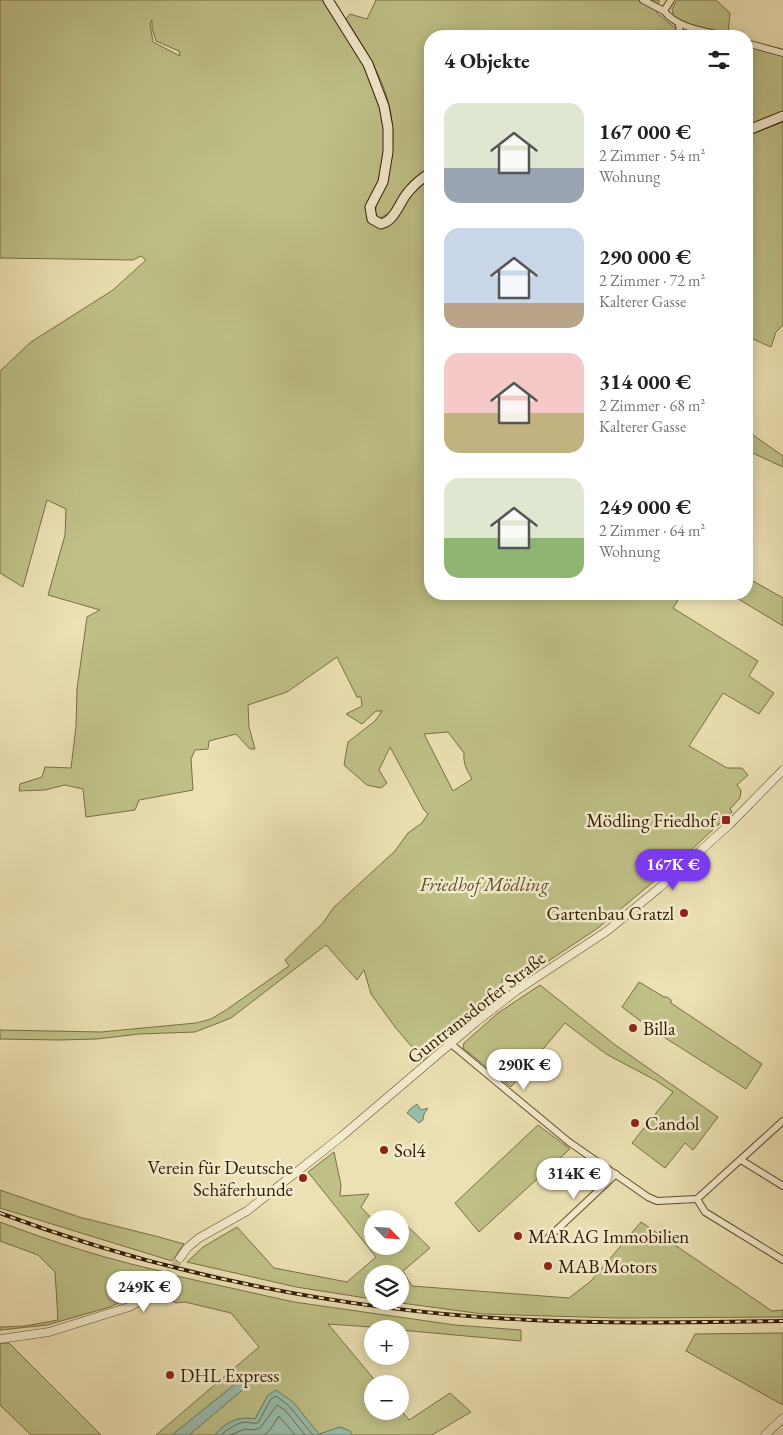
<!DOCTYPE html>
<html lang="de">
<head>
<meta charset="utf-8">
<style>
	body { margin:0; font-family:"EB Garamond",serif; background:#f6f6f6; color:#202124; height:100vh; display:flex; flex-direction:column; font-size:19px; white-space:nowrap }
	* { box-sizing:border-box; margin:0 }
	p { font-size:16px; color:#757577 }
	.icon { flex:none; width:28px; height:28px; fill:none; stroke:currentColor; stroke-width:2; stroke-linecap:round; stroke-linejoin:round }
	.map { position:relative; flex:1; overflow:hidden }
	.details { position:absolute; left:424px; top:30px; width:329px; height:570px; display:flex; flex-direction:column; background:#fff; border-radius:20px; box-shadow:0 2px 12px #0003 }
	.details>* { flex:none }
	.needle { width:32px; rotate:115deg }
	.controls { position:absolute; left:364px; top:1210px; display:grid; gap:10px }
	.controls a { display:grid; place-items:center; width:45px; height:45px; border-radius:50%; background:#fff; box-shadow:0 2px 12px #0003; font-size:25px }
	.price { position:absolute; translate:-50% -42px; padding:0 11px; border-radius:18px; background:#fff; color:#222; font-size:16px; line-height:32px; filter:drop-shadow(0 1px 2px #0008) }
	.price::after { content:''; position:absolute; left:50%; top:30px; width:15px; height:11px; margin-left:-8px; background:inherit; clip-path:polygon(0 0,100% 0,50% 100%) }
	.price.current { background:#7c3aed; color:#fff }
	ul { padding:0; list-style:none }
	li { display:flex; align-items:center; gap:15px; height:125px; padding:0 20px }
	li span { display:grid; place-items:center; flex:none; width:140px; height:100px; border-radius:15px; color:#555 }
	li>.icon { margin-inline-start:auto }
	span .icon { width:60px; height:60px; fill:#fffc; stroke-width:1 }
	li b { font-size:21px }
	h2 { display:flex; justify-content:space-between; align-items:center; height:60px; padding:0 20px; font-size:21px }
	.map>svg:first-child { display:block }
	.green { fill:#bfc187; stroke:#786e44; fill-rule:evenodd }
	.water { fill:#99bead; stroke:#707d68 }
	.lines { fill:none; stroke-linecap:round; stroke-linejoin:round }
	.shore { stroke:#666c56; stroke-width:1 }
	.tertiary-tunnel { stroke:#c7b990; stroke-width:8; stroke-dasharray:8 4; stroke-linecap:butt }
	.minor-casing { stroke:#604c2d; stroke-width:8 }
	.tertiary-casing { stroke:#604c2d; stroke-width:9 }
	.secondary-casing { stroke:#321b00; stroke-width:11 }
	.minor { stroke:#f3ecce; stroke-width:6 }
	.tertiary { stroke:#f3ecce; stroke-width:8 }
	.secondary { stroke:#f3ecce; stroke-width:9 }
	.rail-casing { stroke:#321b00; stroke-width:4 }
	.rail { stroke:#f3ecce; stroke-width:2; stroke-dasharray:5.5; stroke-linecap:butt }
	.poi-dot { fill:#8f2418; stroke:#f3ecce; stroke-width:2 }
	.labels { text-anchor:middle; stroke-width:5; stroke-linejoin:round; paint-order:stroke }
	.poi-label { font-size:19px; fill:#321b00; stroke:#f3ecce; text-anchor:start }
	.park-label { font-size:19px; font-style:italic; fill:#5c4d28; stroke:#f3ecce }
	.street-label { font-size:19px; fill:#321b00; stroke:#f3ecce }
</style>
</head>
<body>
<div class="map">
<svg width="783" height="1435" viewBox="0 0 783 1435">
	<rect width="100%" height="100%" fill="#ece1b4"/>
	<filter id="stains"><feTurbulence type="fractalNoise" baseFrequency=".004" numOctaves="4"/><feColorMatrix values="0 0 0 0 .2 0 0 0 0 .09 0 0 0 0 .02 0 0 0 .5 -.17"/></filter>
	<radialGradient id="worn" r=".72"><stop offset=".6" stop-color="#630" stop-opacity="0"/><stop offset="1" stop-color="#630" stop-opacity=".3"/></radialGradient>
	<!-- green -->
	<g class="green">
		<path d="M 0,0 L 325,0 C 334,20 347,37 359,56 C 378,86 385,119 385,155 C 385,163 382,176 378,185 C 373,197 365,206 367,220 C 392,243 401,203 414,189 C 418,184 425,180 430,177 L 430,594 L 682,594 L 673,608 L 758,661 L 749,676 L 774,693 L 759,714 L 723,693 L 689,746 L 727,768 L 742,768 L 748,775 L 737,785 L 741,790 L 740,798 L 730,809 L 732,812 L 689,852 L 598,928 L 520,980 L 510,974 L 502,979 L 502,995 L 465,1022 L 424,1061 L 395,1027 L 371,994 L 364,970 L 357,980 L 326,945 L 231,1018 L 195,1032 L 139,1034 L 97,1039 L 60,1040 L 0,1039 L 0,1030 L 101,1032 L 196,1023 L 211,1019 L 226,1010 L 289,966 L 285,960 L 323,923 L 334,907 L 395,851 L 408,833 L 422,823 L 428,814 L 424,810 L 390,747 L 379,770 L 387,783 L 381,788 L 367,785 L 344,765 L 348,742 L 375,721 L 382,711 L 376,711 L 362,724 L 346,714 L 362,706 L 361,697 L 357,697 L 337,657 L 287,692 L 248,705 L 249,727 L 255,749 L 250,749 L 236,734 L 209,741 L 208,749 L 195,750 L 191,759 L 193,790 L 139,800 L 135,810 L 86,817 L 83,789 L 65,785 L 45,790 L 19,791 L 20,784 L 42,777 L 45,767 L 71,768 L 76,726 L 77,689 L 87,617 L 100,610 L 48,595 L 65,535 L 66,509 L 47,500 L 23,587 L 0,573 L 0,371 L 31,342 L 113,290 L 146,260 L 141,256 L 133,260 L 0,258 ZM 152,20 L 152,28 L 156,41 L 179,51 L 180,56 L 153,42 L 150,24 ZM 448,732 L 464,753 C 463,764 467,770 472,779 L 453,791 L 424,734 Z"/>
		<path d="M 376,0 L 659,0 L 657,13 L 676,29 L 672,9 L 677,0 L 716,0 L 730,13 L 728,33 L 737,36 L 430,36 L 430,169 L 392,212 L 380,218 L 376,216 C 373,204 386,182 389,169 C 403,108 377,68 346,19 L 350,14 L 367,19 Z"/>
		<path d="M 746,40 L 783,55 L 783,112 L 746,127 Z"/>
		<path d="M 783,122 L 783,325 L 776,332 L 771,347 L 746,336 L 746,136 Z"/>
		<path d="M 746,430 L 783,456 L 783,467 L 746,450 Z"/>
		<path d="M 746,577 L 783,598 L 783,626 L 730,594 L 746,594 Z"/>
		<path d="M 639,982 L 664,997 L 667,997 L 671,1000 L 671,1003 L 762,1064 L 746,1089 L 651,1029 L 622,1007 Z"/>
		<path d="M 540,985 L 614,1044 L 718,1117 L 693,1150 L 685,1143 L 665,1168 L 632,1143 L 673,1092 L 655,1080 L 606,1054 L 565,1023 L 511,1087 L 463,1048 L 464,1043 L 498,1013 Z"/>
		<path d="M 538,1125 L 570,1149 L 479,1232 L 455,1203 Z"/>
		<path d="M 334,1152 L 341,1185 L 340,1196 L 369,1194 L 361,1207 L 372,1219 L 372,1246 L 400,1246 L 400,1219 L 430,1248 L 403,1271 L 412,1286 L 569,1298 L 591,1281 L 641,1222 L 772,1311 L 783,1310 L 783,1317 L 617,1318 L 483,1314 L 386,1301 L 400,1301 L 400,1274 L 372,1274 L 372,1299 L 296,1287 L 187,1262 L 203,1247 L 237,1227 L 274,1268 L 347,1282 L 376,1257 L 308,1172 Z"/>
		<path d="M 0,1190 L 79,1217 L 159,1237 L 184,1244 L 172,1261 L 0,1208 Z"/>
		<path d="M 0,1222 C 53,1242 109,1260 165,1272 L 148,1289 L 110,1307 L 47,1325 L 0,1330 L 0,1327 L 25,1326 L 58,1320 L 55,1272 L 38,1255 L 0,1241 Z"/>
		<path d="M 172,1275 L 294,1302 L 455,1325 L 521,1330 L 521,1341 L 400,1330 L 400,1329 L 328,1324 L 378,1384 L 372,1384 L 372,1411 L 400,1411 L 400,1409 L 409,1420 L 450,1393 L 471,1412 L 432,1435 L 352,1435 L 349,1431 L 340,1427 L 319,1435 L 293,1402 L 268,1395 L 255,1419 C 239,1416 225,1422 215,1435 L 189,1435 L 260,1375 L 249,1373 L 172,1435 L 156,1435 L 259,1347 L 231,1313 L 185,1302 L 175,1303 L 166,1293 Z"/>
		<path d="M 783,1333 L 783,1405 L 686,1351 L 695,1334 Z"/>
		<path d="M 0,1343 L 9,1343 L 101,1435 L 31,1435 L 0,1405 Z"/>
	</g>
	<!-- water -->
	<g class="water">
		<path d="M 417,1104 L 421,1110 L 428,1108 L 424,1114 L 423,1120 L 419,1123 L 407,1113 L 410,1109 Z"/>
		<path d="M 249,1373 L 260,1375 L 189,1435 L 172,1435 Z"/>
		<path d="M 276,1390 L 293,1402 L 319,1434 L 340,1427 L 350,1431 L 352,1435 L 215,1435 C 225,1422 238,1416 255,1419 L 268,1395 Z"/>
	</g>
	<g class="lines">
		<!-- shore -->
		<g class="shore">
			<path d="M 221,1435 C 226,1430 237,1423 245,1422 C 250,1422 252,1424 258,1423 L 271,1399 L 276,1396 L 289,1406 L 313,1435"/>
			<path d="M 230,1435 L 245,1429 L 254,1430 L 260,1428 L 277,1405 L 285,1410 L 305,1435"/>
			<path d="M 264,1435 L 270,1430 L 279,1416 L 295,1435"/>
		</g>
		<!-- tertiary-tunnel -->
		<path class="tertiary-tunnel" d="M 167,1278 L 180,1258"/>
		<!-- minor casing -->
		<g class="minor-casing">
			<g id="minor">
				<path d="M 643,0 L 664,11 L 671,0"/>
				<path d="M 664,11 C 677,28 704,31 724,36"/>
				<path d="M 679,24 L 680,36"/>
				<path d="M 746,43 L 783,53"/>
				<path d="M 451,1044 L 569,1142 L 648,1197 L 657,1201 L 697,1199 L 783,1121"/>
				<path d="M 741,1160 L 783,1186"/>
				<path d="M 697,1199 L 705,1212 L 783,1260"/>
				<path d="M 547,1239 L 616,1174"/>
			</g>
		</g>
		<!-- tertiary casing -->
		<g class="tertiary-casing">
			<g id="tertiary">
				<path d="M 180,1258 L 187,1248 L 199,1238 L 247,1211 L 342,1136 L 476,1022 L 516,991 L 607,931 L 658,889 L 730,824 L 783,770"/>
				<path d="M 0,1339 L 49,1332 L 129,1307 L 152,1295 L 167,1278"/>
				<path d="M 765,1435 L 783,1418"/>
			</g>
		</g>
		<!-- secondary casing -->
		<g class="secondary-casing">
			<g id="secondary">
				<path d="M 328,0 L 368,64 L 384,106 L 388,128 L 388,152 L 383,182 L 370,207 L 372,219 L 381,224 C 396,220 399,202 409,191 C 415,184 422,178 430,173"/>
				<path d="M 746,131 L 783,116"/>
			</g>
		</g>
		<!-- minor -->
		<use href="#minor" class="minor"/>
		<!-- tertiary -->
		<use href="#tertiary" class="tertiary"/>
		<!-- secondary -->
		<use href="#secondary" class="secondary"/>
		<!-- rail casing -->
		<g class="rail-casing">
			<path id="rail" d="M 0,1213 C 168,1276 352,1312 531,1320 C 615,1324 699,1322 783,1321"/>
		</g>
		<!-- rail -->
		<use href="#rail" class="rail"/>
	</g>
	<!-- markers -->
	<g class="poi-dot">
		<rect x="721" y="815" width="10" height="10" rx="2.5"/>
		<circle cx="684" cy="913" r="5"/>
		<circle cx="633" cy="1028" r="5"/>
		<circle cx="635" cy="1123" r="5"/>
		<circle cx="384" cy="1150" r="5"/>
		<circle cx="303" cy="1178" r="5"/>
		<circle cx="518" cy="1236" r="5"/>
		<circle cx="548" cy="1266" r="5"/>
		<circle cx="170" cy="1375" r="5"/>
	</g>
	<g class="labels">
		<!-- poi labels -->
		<g class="poi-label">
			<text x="716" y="827" text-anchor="end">Mödling Friedhof</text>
			<text x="674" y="920" text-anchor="end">Gartenbau Gratzl</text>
			<text x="643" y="1035">Billa</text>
			<text x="645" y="1130">Candol</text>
			<text x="394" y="1157">Sol4</text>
			<text x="293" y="1174" text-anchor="end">Verein für Deutsche<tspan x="293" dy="22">Schäferhunde</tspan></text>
			<text x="528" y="1243">MARAG Immobilien</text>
			<text x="558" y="1273">MAB Motors</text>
			<text x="180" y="1382">DHL Express</text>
		</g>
		<!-- park labels -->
		<g class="park-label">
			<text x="484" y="891">Friedhof Mödling</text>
		</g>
		<!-- street labels -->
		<g class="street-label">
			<text transform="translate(476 1007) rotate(-38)" y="7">Guntramsdorfer Straße</text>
		</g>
	</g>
	<rect width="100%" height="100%" filter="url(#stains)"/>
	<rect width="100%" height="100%" fill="url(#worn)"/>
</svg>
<div class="controls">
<a><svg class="needle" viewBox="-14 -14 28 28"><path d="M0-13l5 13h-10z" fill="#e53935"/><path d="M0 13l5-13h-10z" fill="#757577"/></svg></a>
<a><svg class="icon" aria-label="layers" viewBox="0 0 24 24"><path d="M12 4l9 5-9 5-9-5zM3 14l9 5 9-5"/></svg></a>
<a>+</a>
<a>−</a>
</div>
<b class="price current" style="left:673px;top:891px">167K €</b>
<b class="price" style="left:524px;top:1091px">290K €</b>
<b class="price" style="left:574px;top:1200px">314K €</b>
<b class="price" style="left:144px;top:1313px">249K €</b>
<section class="details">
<h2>4 Objekte<svg class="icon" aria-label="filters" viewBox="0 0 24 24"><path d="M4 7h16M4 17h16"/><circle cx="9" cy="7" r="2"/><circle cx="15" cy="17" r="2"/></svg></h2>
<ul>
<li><span style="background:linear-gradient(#dfe7d0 65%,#9aa5b1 0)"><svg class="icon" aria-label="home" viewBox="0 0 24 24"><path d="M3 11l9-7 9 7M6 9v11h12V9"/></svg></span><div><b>167 000 €</b><p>2 Zimmer · 54 m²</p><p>Wohnung</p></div></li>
<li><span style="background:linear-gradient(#c9d6e8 75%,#b9a48a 0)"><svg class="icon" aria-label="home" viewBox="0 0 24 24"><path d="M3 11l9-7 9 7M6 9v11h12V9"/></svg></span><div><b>290 000 €</b><p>2 Zimmer · 72 m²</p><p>Kalterer Gasse</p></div></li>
<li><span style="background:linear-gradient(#f6c9c9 60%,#c2b280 0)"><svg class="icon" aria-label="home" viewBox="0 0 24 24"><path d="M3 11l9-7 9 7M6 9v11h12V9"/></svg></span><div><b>314 000 €</b><p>2 Zimmer · 68 m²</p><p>Kalterer Gasse</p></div></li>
<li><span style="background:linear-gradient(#dfe7d0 60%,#8fb573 0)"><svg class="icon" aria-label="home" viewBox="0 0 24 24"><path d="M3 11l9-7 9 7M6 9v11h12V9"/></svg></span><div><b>249 000 €</b><p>2 Zimmer · 64 m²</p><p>Wohnung</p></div></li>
</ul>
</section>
</div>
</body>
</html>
